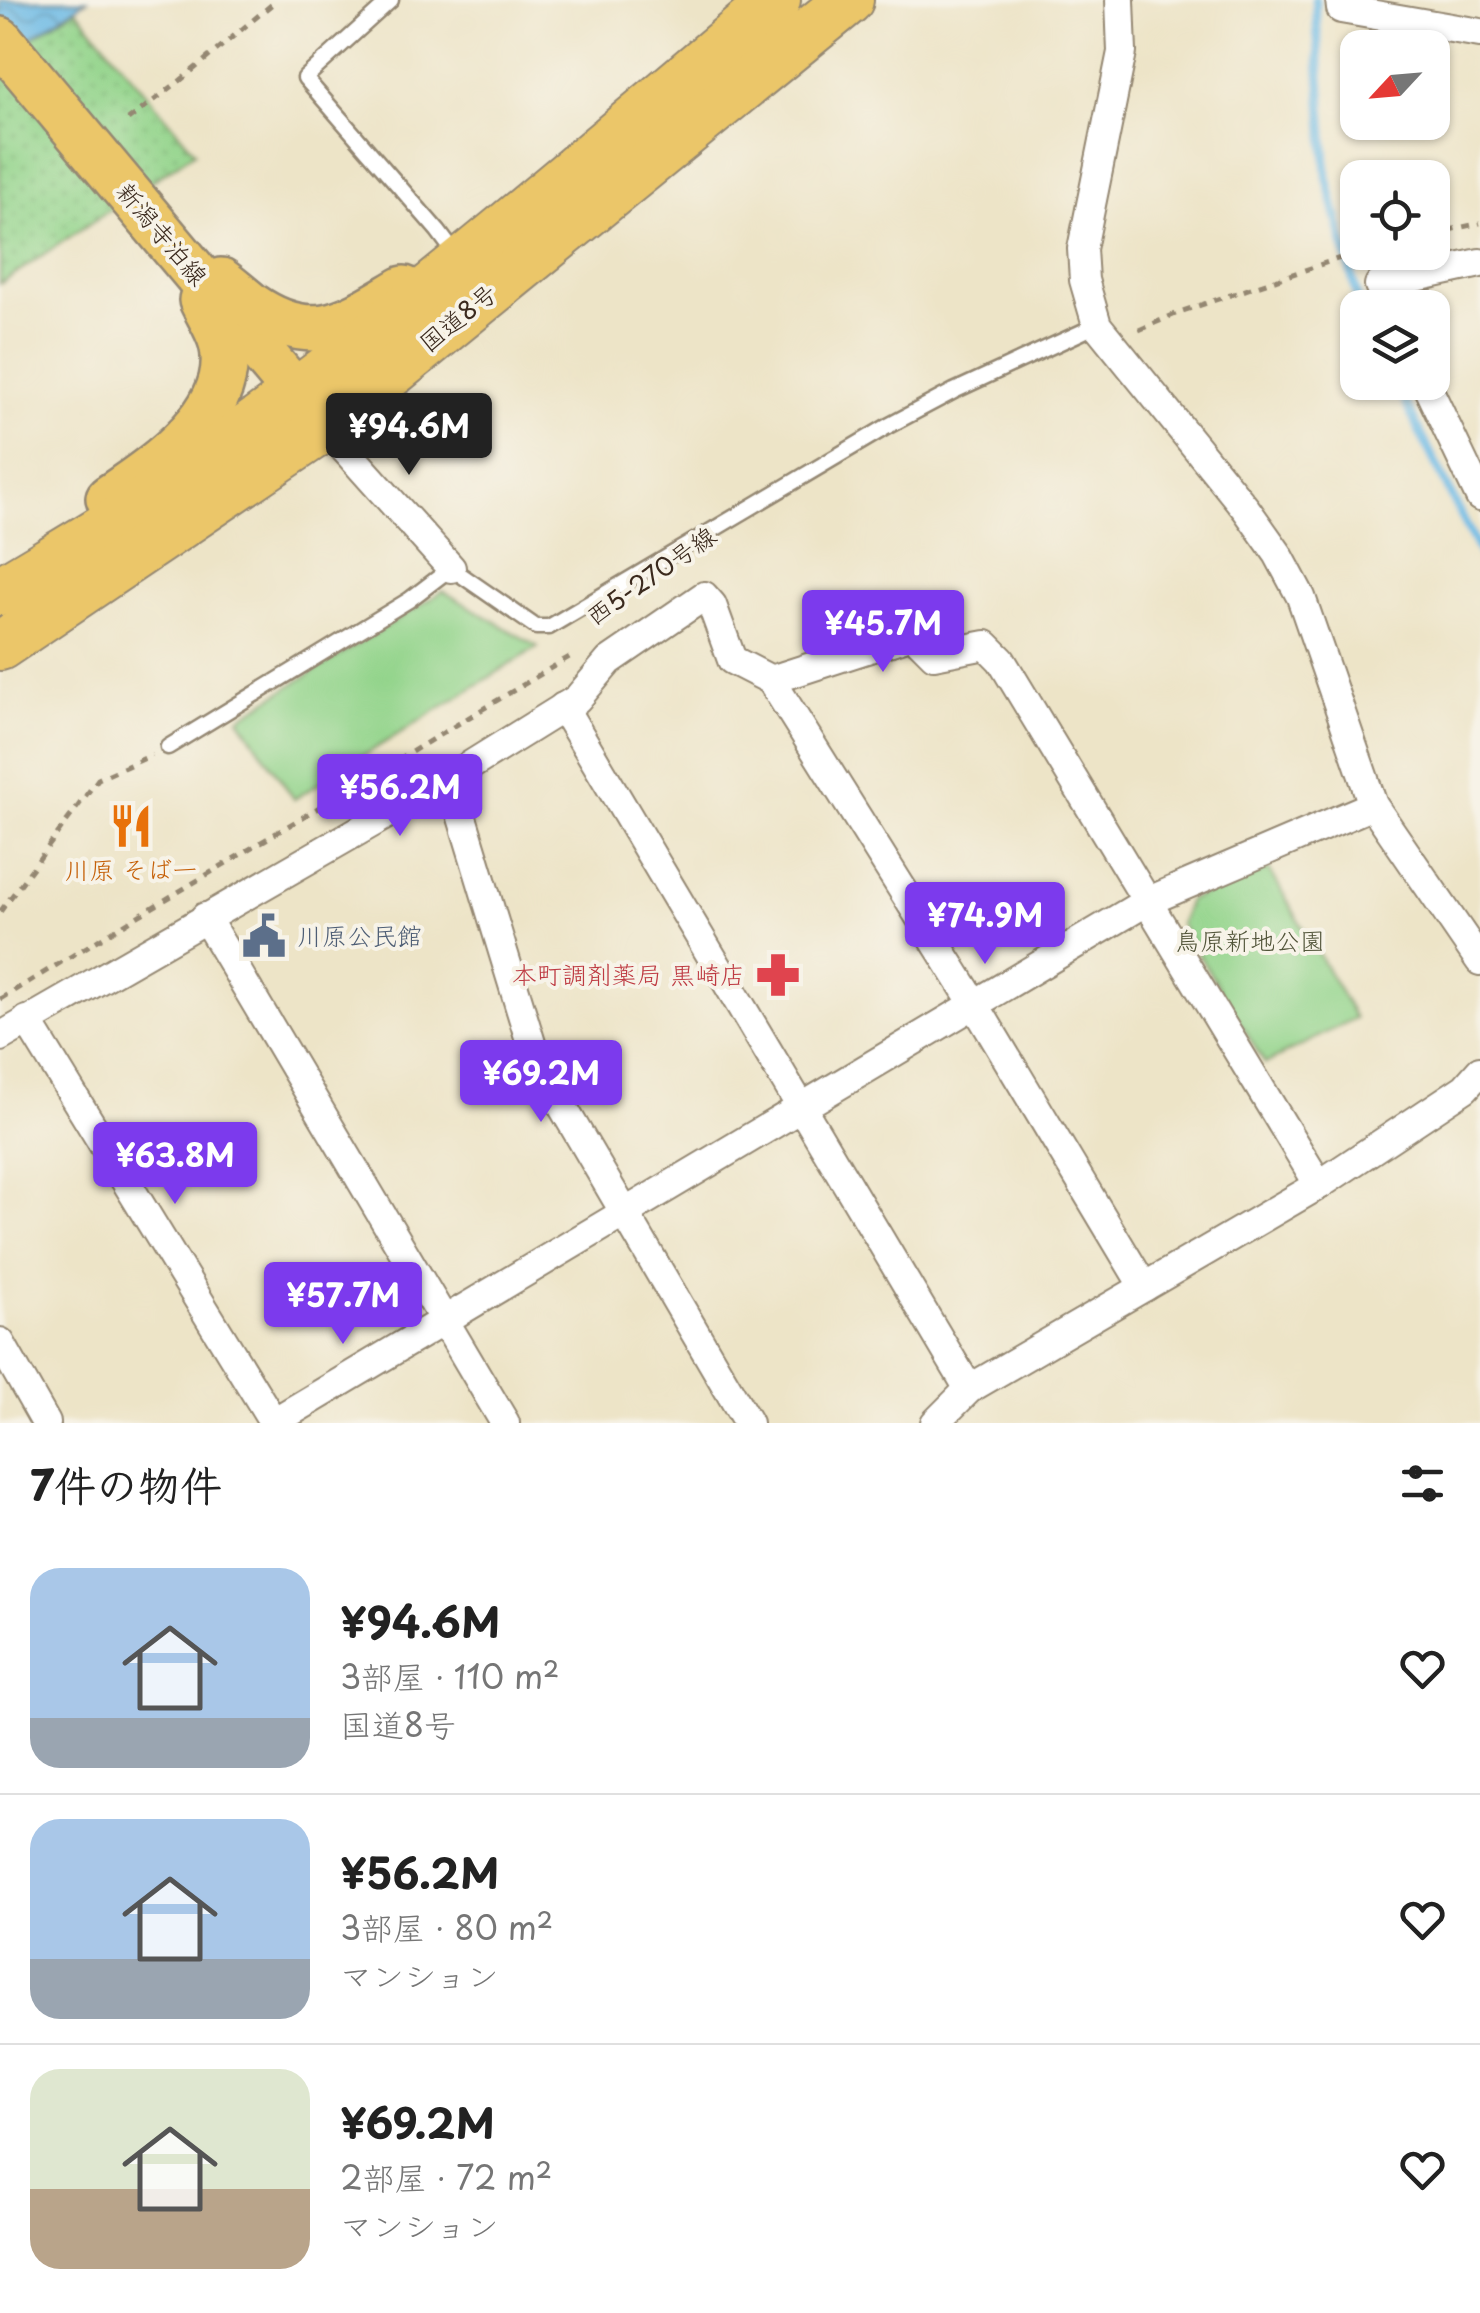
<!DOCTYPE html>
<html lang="ja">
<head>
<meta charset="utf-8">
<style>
	body { margin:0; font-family:"Playpen Sans","Klee One",sans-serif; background:#f6f6f6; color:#222; height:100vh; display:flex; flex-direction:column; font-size:38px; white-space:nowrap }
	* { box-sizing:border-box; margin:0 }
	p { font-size:32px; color:#767676 }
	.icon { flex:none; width:55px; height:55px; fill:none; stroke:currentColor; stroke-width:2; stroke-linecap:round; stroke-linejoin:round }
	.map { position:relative; height:1423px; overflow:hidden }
	.details { display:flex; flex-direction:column; background:#fff; flex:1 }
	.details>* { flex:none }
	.needle { width:65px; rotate:244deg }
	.buttons { position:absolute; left:1340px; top:30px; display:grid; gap:20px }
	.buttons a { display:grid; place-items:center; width:110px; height:110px; border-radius:20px; background:#fff; box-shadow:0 2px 8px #0004; font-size:50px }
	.price { position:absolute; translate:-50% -85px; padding:0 22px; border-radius:10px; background:#7c3aed; color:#fff; font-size:32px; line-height:65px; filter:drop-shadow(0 2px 5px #0008) }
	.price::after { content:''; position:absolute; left:50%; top:60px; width:30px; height:22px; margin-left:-15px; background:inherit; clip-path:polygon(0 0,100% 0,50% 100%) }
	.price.current { background:#222; color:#fff }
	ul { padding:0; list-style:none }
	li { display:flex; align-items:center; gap:30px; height:250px; padding:0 30px }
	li+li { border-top:2px solid #e0e0e0 }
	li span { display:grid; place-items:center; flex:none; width:280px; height:200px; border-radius:30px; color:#555 }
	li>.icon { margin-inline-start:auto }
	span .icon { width:120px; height:120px; fill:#fffc; stroke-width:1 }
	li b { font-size:42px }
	h2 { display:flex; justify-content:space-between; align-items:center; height:120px; padding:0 30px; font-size:42px }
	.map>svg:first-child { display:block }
	.grass { fill:url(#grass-dots); stroke:#677f54; stroke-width:2.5 }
	.park { fill:#93d48b; stroke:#677f54; stroke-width:2.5 }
	.water { fill:url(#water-waves); stroke:#537282; stroke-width:2.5 }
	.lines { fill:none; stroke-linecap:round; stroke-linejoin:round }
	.stream { stroke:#6bb9e5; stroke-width:9 }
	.service-casing { stroke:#948772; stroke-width:19 }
	.minor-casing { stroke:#948772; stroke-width:32 }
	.primary-casing { stroke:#948772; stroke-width:50 }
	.trunk-casing { stroke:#948772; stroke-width:52 }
	.path { stroke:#948772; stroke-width:5; stroke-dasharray:8 8; stroke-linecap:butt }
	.service { stroke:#fff; stroke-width:14 }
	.minor { stroke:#fff; stroke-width:28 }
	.primary { stroke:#ebc669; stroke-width:45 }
	.trunk { stroke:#ebc669; stroke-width:48 }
	.labels { text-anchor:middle; stroke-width:8; stroke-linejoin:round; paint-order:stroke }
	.street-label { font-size:25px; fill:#3b2a1e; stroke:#f7f3e8 }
	.food-label { font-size:25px; fill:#c56008; stroke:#f7f3e8 }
	.service-label { font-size:25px; fill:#4e5e75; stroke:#f7f3e8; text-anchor:start }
	.park-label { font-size:25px; fill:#515439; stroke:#f7f3e8 }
	.health-label { font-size:25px; fill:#be3a42; stroke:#f7f3e8; text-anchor:end }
</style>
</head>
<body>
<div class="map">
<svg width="1480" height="1423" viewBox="0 0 1480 1423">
	<defs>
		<pattern id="grass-dots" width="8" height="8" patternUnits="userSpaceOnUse" patternTransform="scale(2.5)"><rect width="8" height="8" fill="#93d48b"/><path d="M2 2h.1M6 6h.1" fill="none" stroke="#80b678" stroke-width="1.8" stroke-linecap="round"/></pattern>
		<pattern id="water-waves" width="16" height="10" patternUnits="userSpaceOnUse" patternTransform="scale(2.5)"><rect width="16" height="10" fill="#6bb9e5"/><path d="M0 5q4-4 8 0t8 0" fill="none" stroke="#5997b9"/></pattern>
	</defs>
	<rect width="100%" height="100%" fill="#f7f3e8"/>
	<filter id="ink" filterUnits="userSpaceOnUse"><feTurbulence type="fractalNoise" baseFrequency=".01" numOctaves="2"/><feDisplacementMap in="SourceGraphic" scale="20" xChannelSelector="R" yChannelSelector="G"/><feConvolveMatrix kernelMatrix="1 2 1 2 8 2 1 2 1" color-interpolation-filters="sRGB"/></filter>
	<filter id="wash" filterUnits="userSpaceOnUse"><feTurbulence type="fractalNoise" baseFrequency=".0048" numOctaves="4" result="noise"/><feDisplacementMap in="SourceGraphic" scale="40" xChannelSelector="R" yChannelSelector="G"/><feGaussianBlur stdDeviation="2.25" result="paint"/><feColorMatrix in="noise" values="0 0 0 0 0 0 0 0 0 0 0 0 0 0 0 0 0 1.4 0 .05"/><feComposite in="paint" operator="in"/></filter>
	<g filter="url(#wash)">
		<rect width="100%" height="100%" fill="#ede4c7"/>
		<!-- grass -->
		<path class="grass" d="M 76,9 L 195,152 L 0,284 L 0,59 Z"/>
		<!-- park -->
		<g class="park">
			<path d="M 443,591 L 538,647 L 294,799 L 239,718 Z"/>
			<path d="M 1269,869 L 1355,1018 L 1265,1064 L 1180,924 L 1189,900 Z"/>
		</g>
		<!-- water -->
		<path class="water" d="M 0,0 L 87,0 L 0,59 Z"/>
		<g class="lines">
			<!-- stream -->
			<g class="stream">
				<path d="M 1315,0 L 1327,177 L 1360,308"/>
				<path d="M 1395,382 L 1480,553"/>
			</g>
		</g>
	</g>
	<g filter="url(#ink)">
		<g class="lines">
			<!-- service casing -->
			<g class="service-casing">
				<g id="service">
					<path d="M 391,0 L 305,78 L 438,231 L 459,259"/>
					<path d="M 168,747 L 409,600 L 451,568 L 536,627 L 549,627 L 888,426 L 954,391 L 1097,325"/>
				</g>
			</g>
			<!-- minor casing -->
			<g class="minor-casing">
				<g id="minor">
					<path d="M 1120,0 L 1122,52 L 1082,249 L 1084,280 L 1097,325 L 1246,509 L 1278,554 L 1301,597 L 1373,805 L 1480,961"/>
					<path d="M 1340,0 L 1341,9 L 1480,33"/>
					<path d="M 1389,308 L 1379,285 L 1480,263"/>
					<path d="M 1425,382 L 1480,497"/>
					<path d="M 325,427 L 451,568"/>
					<path d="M 771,680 L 975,1005 L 1144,1287"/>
					<path d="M 563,707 L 969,1389"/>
					<path d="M 450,778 L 537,1063 L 748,1423"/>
					<path d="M 205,917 L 505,1423"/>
					<path d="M 27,1020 L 274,1423"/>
					<path d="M 0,1037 L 450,778 L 577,699 L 609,661 L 704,596 L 712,605 L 732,660 L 771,680 L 913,634 L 934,655 L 986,645 L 1001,660 L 1319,1185"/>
					<path d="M 0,1342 L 46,1423"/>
					<path d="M 272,1423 L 1146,902 L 1373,805"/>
					<path d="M 935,1423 L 969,1389 L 1319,1185 L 1465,1088 L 1480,1071"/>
				</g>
			</g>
			<!-- primary casing -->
			<g class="primary-casing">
				<g id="primary">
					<path d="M 0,40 L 320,422"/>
					<path d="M 221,281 C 232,289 242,298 252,306 C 315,349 349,321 404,289"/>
					<path d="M 109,498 C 156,466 239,411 222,343 C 218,328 208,313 202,300"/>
				</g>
			</g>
			<!-- trunk casing -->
			<g class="trunk-casing">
				<g id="trunk">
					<path d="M 0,591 C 41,566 83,542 123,516 C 354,362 564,178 776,0"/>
					<path d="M 0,646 L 325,427 L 849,0"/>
				</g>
			</g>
			<!-- path -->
			<g class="path">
				<path d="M 128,120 L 181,80 L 277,0"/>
				<path d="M 1432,234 L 1480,223"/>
				<path d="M 1139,330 L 1180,312 L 1358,252"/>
				<path d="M 0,912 L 98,779 L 152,755"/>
				<path d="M 0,999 L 576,653"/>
			</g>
			<!-- service -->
			<use href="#service" class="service"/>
			<!-- minor -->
			<use href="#minor" class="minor"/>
			<!-- primary -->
			<use href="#primary" class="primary"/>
			<!-- trunk -->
			<use href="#trunk" class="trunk"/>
		</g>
	</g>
	<!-- icons -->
	<defs>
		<g id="restaurant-bare" transform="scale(3.45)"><path d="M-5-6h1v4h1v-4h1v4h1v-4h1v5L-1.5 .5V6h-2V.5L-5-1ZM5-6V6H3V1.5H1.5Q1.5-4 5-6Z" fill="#e8710a" stroke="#f7f3e8" stroke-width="2.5" paint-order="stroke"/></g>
		<g id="civic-bare" transform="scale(3.45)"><path d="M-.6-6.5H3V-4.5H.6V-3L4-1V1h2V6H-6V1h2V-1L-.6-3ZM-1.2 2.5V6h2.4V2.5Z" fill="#5c6f8a" stroke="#f7f3e8" stroke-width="2.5" paint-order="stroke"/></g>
		<g id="pharmacy-bare" transform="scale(3.45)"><path d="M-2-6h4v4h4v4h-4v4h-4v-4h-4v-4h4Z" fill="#e0444e" stroke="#f7f3e8" stroke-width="2.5" paint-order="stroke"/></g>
	</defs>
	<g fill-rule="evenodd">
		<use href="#restaurant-bare" x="131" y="826"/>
		<use href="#civic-bare" x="264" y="936"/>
		<use href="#pharmacy-bare" x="778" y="975"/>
	</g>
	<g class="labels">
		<!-- street labels -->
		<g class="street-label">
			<text transform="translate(162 234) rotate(50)" y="9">新潟寺泊線</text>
			<text transform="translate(458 318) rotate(-39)" y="9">国道8号</text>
			<text transform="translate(651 576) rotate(-35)" y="9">西5-270号線</text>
		</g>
		<!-- food labels -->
		<g class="food-label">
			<text x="131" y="879">川原 そば一</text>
		</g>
		<!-- service labels -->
		<g class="service-label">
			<text x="297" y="945">川原公民館</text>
		</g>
		<!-- park labels -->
		<g class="park-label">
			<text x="1250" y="950">鳥原新地公園</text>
		</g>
		<!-- health labels -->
		<g class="health-label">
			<text x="745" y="984">本町調剤薬局 黒崎店</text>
		</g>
	</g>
</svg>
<div class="buttons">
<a><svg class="needle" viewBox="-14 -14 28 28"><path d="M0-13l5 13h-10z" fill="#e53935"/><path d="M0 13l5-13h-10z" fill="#767676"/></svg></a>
<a><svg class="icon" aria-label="locate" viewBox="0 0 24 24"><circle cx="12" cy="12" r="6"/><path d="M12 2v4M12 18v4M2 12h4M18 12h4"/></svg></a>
<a><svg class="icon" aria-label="layers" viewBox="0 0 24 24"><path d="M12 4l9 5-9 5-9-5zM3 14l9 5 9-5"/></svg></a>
</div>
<b class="price current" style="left:409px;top:478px">¥94.6M</b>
<b class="price" style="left:883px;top:675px">¥45.7M</b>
<b class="price" style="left:400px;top:839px">¥56.2M</b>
<b class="price" style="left:985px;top:967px">¥74.9M</b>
<b class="price" style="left:541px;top:1125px">¥69.2M</b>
<b class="price" style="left:175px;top:1207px">¥63.8M</b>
<b class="price" style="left:343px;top:1347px">¥57.7M</b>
</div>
<section class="details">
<h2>7件の物件<svg class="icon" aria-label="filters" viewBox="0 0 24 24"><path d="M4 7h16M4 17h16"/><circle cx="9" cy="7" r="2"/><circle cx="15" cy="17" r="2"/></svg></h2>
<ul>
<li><span style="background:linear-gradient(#a9c7e8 75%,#9aa5b1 0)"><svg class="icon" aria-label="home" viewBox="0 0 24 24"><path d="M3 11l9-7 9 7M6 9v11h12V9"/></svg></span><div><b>¥94.6M</b><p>3部屋 · 110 m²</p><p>国道8号</p></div><svg class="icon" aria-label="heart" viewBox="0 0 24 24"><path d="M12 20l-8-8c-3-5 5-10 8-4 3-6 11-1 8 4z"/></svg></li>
<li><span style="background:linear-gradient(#a9c7e8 70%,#9aa5b1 0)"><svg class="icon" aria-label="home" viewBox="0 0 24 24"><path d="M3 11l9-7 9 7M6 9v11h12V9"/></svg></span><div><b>¥56.2M</b><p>3部屋 · 80 m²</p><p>マンション</p></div><svg class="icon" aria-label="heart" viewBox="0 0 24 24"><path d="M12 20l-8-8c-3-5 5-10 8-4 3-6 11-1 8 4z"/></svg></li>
<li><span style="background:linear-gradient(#dfe7d0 60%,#b9a48a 0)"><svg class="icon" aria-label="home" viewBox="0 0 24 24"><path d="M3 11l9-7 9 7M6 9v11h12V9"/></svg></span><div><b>¥69.2M</b><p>2部屋 · 72 m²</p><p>マンション</p></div><svg class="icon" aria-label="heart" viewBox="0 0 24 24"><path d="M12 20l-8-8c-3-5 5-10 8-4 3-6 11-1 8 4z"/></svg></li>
</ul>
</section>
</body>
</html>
